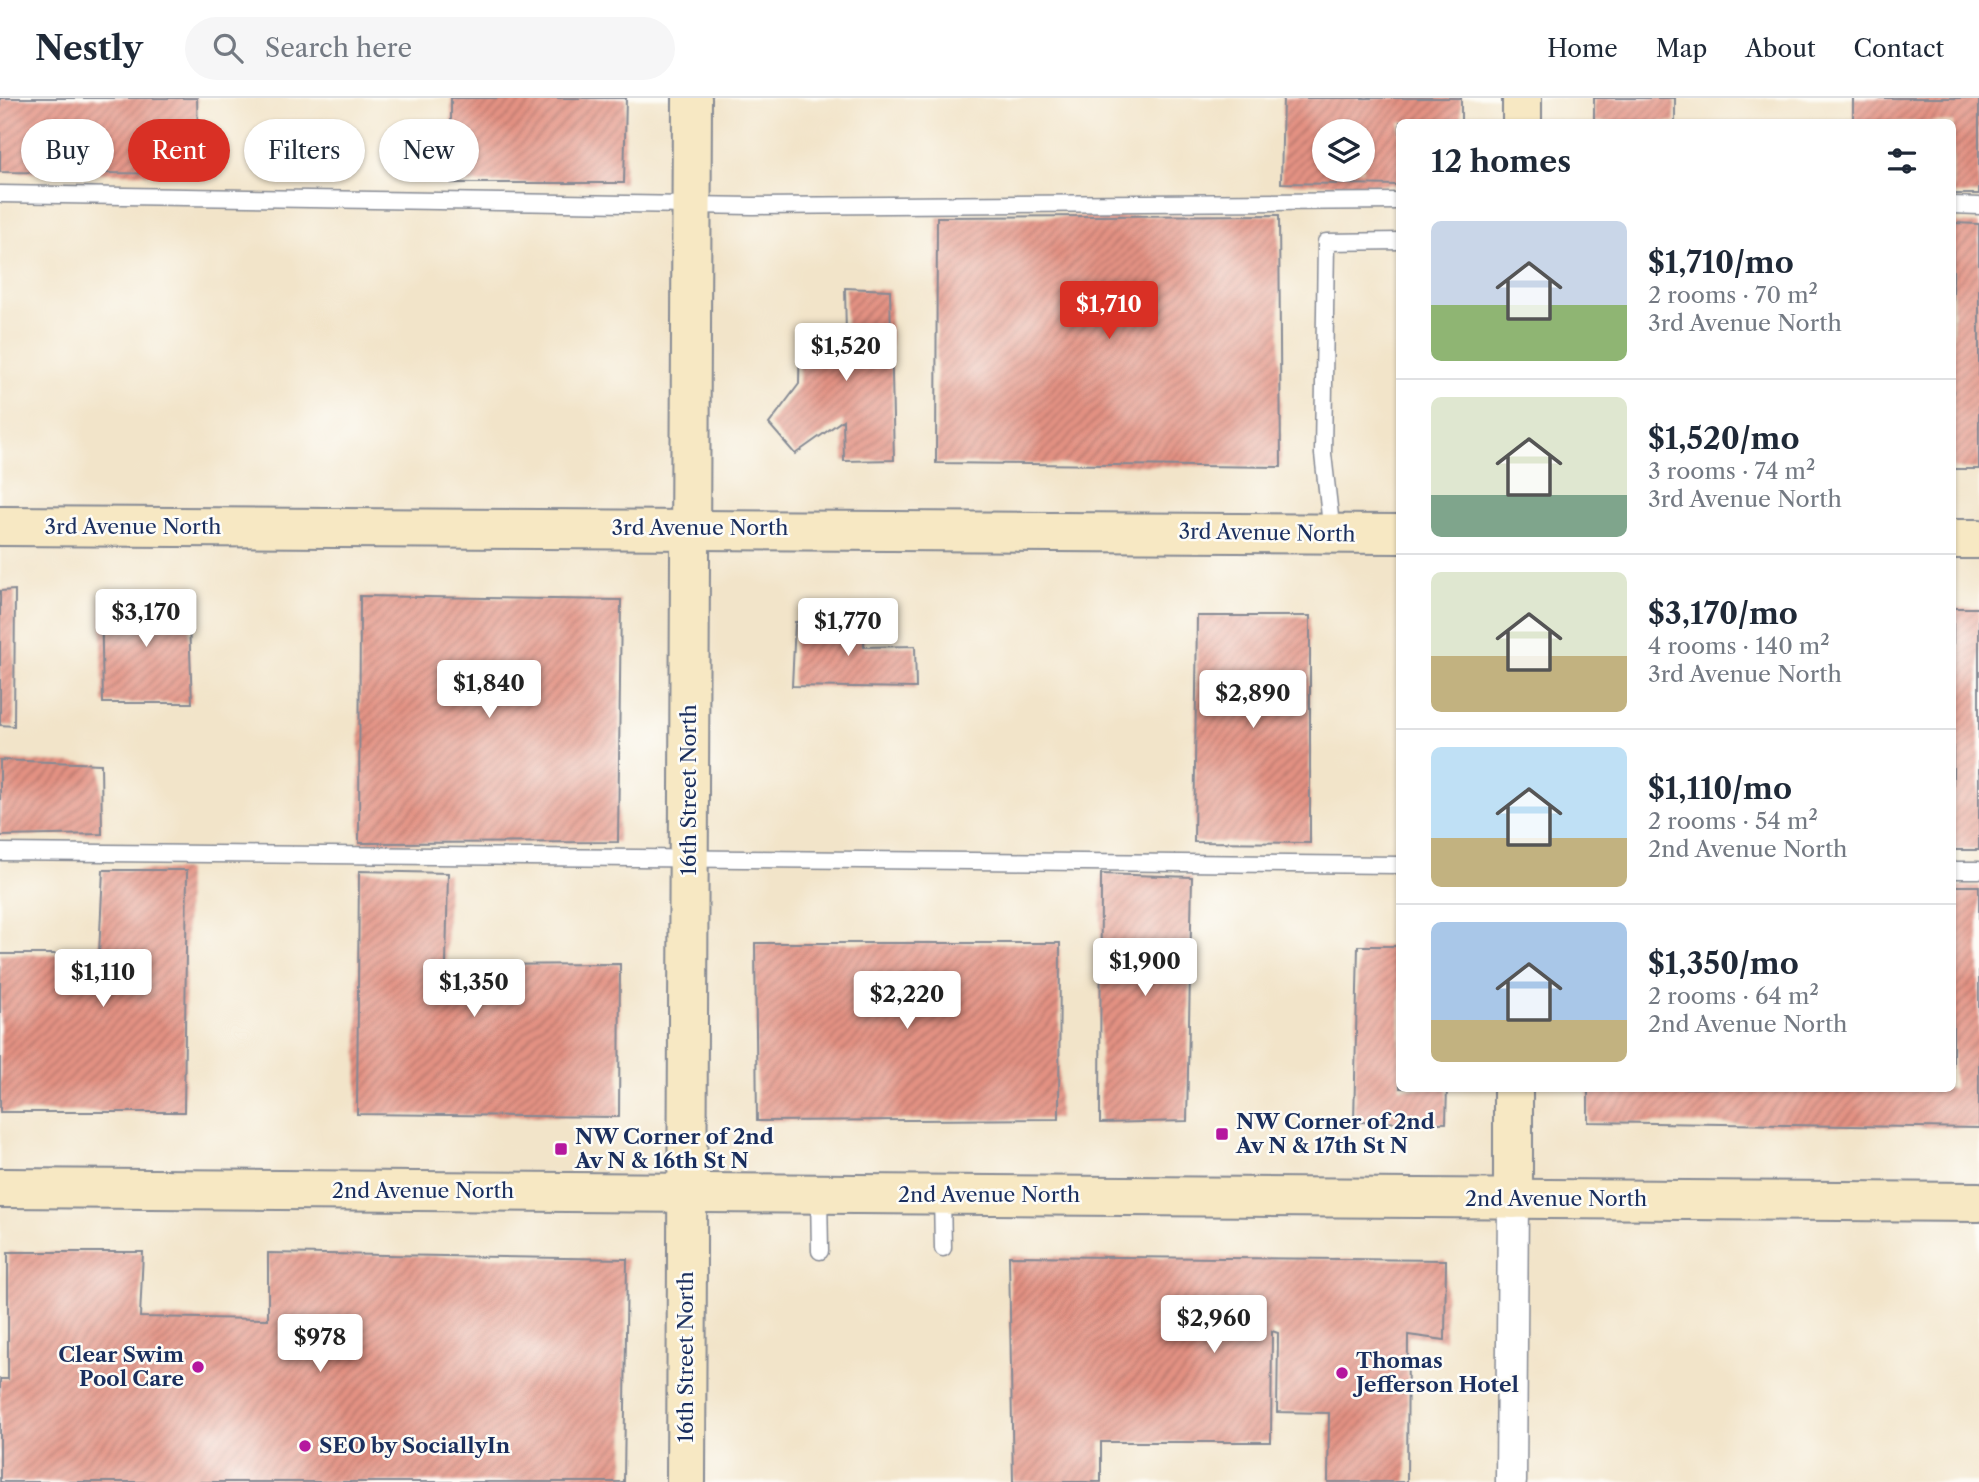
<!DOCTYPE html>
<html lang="en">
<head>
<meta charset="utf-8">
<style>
	body { margin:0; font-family:"Libre Caslon Text",serif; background:#f6f6f7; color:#1f2937; height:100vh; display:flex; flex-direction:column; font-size:26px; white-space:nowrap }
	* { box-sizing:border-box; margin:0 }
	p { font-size:23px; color:#747a83 }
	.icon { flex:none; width:38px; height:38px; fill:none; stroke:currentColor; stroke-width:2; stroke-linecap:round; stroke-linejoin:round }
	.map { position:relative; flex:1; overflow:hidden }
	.details { position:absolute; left:1396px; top:21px; width:560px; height:973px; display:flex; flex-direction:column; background:#fff; border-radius:10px; box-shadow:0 2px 5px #0004 }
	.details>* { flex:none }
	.banner { position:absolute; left:21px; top:21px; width:665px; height:63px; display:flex; gap:14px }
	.fabs { position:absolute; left:1312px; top:21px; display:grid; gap:14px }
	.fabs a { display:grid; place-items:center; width:63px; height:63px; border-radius:50%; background:#fff; box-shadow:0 2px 5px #0004; font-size:35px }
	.price { position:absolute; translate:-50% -60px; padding:0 16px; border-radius:7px; background:#fff; color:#222; font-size:23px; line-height:46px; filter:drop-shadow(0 2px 4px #0008) }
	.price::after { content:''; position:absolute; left:50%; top:42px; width:21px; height:16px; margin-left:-10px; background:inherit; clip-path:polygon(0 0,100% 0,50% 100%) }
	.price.on { background:#d93025; color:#fff }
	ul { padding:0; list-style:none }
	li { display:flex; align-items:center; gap:21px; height:175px; padding:0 35px }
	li+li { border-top:2px solid #e0e1e3 }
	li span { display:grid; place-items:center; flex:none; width:196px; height:140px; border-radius:10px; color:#555 }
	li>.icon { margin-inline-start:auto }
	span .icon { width:84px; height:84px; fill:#fffc; stroke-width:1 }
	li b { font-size:30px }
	h2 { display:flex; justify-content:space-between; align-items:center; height:84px; padding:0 35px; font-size:30px }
	.chip { padding:0 24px; border-radius:32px; background:#fff; box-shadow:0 2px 5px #0004; font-size:24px; line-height:63px }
	.chip.on { background:#d93025; color:#fff }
	header { display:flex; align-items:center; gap:42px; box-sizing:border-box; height:98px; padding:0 35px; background:#fff; border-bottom:2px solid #e0e1e3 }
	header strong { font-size:33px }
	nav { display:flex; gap:38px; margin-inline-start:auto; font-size:24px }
	.search { width:490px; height:63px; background:#f6f6f7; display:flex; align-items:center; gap:18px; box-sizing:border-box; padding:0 24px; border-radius:38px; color:#747a83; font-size:26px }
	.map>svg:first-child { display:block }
	.building { fill:url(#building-hatch); fill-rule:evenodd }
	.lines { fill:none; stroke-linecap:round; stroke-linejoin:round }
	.lane-casing { stroke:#868a94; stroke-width:19 }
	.street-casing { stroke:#868a94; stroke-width:33 }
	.secondary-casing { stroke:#868a94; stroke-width:42 }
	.lane { stroke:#fff; stroke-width:16 }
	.street { stroke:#fff; stroke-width:30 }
	.secondary { stroke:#f7e8c3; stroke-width:38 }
	.poi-dot { fill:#b5179e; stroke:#fdfcf7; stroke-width:2.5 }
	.labels { text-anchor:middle; stroke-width:5; stroke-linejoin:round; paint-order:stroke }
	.street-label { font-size:21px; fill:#1b2f5e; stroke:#fdfcf7 }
	.poi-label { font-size:21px; font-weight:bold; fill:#1b2f5e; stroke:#fdfcf7; text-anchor:start }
</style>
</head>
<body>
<header>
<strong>Nestly</strong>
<div class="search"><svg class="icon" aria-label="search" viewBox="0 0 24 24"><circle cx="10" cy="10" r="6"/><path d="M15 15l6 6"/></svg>Search here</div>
<nav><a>Home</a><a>Map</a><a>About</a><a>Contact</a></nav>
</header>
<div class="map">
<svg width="1979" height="1384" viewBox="0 0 1979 1384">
	<defs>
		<pattern id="building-hatch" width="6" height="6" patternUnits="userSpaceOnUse" patternTransform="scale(1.75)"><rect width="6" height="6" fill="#e39182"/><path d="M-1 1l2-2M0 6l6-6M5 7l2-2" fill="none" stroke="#b7776e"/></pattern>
	</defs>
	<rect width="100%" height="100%" fill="#fdfcf7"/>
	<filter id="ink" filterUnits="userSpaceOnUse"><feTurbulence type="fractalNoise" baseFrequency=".0143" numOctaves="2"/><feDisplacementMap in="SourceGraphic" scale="14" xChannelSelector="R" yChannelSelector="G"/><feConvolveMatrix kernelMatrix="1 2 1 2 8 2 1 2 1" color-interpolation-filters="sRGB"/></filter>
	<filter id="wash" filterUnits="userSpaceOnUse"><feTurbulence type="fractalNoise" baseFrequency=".00686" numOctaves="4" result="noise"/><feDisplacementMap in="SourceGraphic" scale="28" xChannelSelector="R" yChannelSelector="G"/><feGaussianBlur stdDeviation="1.57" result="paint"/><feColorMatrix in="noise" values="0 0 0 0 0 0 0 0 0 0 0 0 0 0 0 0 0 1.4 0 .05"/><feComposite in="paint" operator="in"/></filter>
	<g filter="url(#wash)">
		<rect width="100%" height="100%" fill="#f2e4c9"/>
		<g id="blocks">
			<!-- building -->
			<g class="building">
				<path d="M 0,0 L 197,0 L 199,76 L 0,74 Z"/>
				<path d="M 451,0 L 626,0 L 624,85 L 451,85 Z"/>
				<path d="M 1283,0 L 1461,0 L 1461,24 L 1400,24 L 1400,87 L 1281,85 ZM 1325,33 L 1363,33 L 1363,72 L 1325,72 Z"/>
				<rect x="1594" y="0" width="81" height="24"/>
				<path d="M 1853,0 L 1979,0 L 1979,96 L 1953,96 L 1953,24 L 1853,24 Z"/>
				<path d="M 1279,117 L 1281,369 L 936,365 L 937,119 Z"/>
				<path d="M 1953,125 L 1979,126 L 1979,371 L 1953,371 Z"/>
				<path d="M 845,190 L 890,192 L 894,362 L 844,363 L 843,322 L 795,356 L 769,326 L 799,286 L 800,237 L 846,236 Z"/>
				<path d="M 15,492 L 14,628 L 0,627 L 0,493 Z"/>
				<path d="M 101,496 L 188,499 L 192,605 L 103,605 Z"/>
				<path d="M 360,498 L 621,502 L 618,744 L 359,745 Z"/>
				<rect x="1953" y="510" width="26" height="242"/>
				<path d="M 1197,518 L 1310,518 L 1310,745 L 1194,744 Z"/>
				<path d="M 795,524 L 865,524 L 864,549 L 915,548 L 916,590 L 792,588 Z"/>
				<path d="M 0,662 L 101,666 L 102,736 L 0,738 Z"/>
				<path d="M 103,772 L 187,772 L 184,1014 L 0,1014 L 0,856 L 99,856 Z"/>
				<path d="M 359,773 L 448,775 L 446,867 L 620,866 L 619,1019 L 357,1016 Z"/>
				<path d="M 1101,776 L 1192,779 L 1187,1023 L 1100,1025 Z"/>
				<path d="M 1953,788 L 1979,788 L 1979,1030 L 1588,1024 L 1588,990 L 1953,990 Z"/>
				<path d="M 755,845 L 1060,845 L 1059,1021 L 757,1023 Z"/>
				<path d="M 1358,848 L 1400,848 L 1400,990 L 1447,990 L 1446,1025 L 1354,1024 Z"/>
				<path d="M 8,1154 L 143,1154 L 140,1219 L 268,1221 L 268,1155 L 627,1161 L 624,1384 L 0,1384 L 0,1281 L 8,1281 Z"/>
				<path d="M 1009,1158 L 1446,1162 L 1445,1242 L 1408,1237 L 1407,1384 L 1328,1384 L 1329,1315 L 1277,1314 L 1278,1235 L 1272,1233 L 1271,1344 L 1101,1344 L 1101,1384 L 1013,1384 Z"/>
			</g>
		</g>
	</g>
	<g filter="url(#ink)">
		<use href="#blocks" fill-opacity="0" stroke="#868a94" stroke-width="2"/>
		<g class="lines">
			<!-- lane casing -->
			<g class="lane-casing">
				<g id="lane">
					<path d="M 0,96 L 753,108 L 1400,103"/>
					<path d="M 1953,107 L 1979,108"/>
					<path d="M 1332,436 L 1323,356 L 1326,144 L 1400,143"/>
					<path d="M 0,754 L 1400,767"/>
					<path d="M 1953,772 L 1979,772"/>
					<path d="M 819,1096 L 820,1153"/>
					<path d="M 942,1097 L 943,1150"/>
				</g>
			</g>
			<!-- street casing -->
			<g class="street-casing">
				<path id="street" d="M 1511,1384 L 1513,1101"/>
			</g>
			<!-- secondary casing -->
			<g class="secondary-casing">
				<g id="secondary">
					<path d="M 1522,24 L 1522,0"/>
					<path d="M 0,428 L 1400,436"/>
					<path d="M 1953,441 L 1979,441"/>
					<path d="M 0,1090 L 1979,1104"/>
					<path d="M 1513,1101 L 1513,990"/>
					<path d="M 686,1384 L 692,0"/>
				</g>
			</g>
			<!-- lane -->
			<use href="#lane" class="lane"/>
			<!-- street -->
			<use href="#street" class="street"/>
			<!-- secondary -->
			<use href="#secondary" class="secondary"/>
		</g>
	</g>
	<!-- markers -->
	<g class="poi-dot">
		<rect x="1215" y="1029" width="14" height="14" rx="3.5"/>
		<rect x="554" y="1044" width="14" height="14" rx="3.5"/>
		<circle cx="198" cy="1269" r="7"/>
		<circle cx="1342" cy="1275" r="7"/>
		<circle cx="305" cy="1348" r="7"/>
	</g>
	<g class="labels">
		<!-- street labels -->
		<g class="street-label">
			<text x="133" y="436">3rd Avenue North</text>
			<text x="700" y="437">3rd Avenue North</text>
			<text transform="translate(1267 435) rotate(1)" y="7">3rd Avenue North</text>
			<text transform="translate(689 692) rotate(-90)" y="7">16th Street North</text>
			<text x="423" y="1100">2nd Avenue North</text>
			<text x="989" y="1104">2nd Avenue North</text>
			<text x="1556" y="1108">2nd Avenue North</text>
			<text transform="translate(686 1259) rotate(-90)" y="7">16th Street North</text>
		</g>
		<!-- poi labels -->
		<g class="poi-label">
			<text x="1236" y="1031">NW Corner of 2nd<tspan x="1236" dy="24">Av N &amp; 17th St N</tspan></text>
			<text x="575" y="1046">NW Corner of 2nd<tspan x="575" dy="24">Av N &amp; 16th St N</tspan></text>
			<text x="184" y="1264" text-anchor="end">Clear Swim<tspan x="184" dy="24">Pool Care</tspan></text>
			<text x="1356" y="1270">Thomas<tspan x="1356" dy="24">Jefferson Hotel</tspan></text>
			<text x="319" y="1355">SEO by SociallyIn</text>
		</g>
	</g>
</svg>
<div class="fabs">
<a><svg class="icon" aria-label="layers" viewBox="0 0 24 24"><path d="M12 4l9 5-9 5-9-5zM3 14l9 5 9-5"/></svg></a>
</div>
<b class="price on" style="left:1109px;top:243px">$1,710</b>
<b class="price" style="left:846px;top:285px">$1,520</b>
<b class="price" style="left:146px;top:551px">$3,170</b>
<b class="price" style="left:848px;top:560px">$1,770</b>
<b class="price" style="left:489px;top:622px">$1,840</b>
<b class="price" style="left:1253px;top:632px">$2,890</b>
<b class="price" style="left:1145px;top:900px">$1,900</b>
<b class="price" style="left:103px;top:911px">$1,110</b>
<b class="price" style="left:474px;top:921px">$1,350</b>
<b class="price" style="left:907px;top:933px">$2,220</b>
<b class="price" style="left:1214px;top:1257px">$2,960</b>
<b class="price" style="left:320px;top:1276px">$978</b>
<div class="banner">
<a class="chip">Buy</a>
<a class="chip on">Rent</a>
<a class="chip">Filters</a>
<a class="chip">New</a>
</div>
<section class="details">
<h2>12 homes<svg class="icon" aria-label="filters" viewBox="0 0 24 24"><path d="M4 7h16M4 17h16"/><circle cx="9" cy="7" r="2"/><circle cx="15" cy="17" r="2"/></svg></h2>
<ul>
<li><span style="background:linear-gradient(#c9d6e8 60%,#8fb573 0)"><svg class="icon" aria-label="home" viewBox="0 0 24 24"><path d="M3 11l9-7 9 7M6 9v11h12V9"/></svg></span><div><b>$1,710/mo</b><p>2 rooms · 70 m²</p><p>3rd Avenue North</p></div></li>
<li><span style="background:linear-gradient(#dfe7d0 70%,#7fa58c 0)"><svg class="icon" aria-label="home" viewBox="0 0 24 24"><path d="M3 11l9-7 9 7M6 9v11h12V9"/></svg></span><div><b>$1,520/mo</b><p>3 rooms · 74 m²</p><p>3rd Avenue North</p></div></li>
<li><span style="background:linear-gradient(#dfe7d0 60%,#c2b280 0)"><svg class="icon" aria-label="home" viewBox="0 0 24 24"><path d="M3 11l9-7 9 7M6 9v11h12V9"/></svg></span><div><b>$3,170/mo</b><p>4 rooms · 140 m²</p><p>3rd Avenue North</p></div></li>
<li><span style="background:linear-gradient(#bfe0f5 65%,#c2b280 0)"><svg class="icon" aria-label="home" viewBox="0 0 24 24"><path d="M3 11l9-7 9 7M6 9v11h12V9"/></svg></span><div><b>$1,110/mo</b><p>2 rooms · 54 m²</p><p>2nd Avenue North</p></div></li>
<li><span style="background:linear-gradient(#a9c7e8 70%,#c2b280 0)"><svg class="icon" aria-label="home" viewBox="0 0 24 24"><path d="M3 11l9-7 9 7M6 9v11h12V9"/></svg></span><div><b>$1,350/mo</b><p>2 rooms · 64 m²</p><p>2nd Avenue North</p></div></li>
</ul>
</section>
</div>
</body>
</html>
